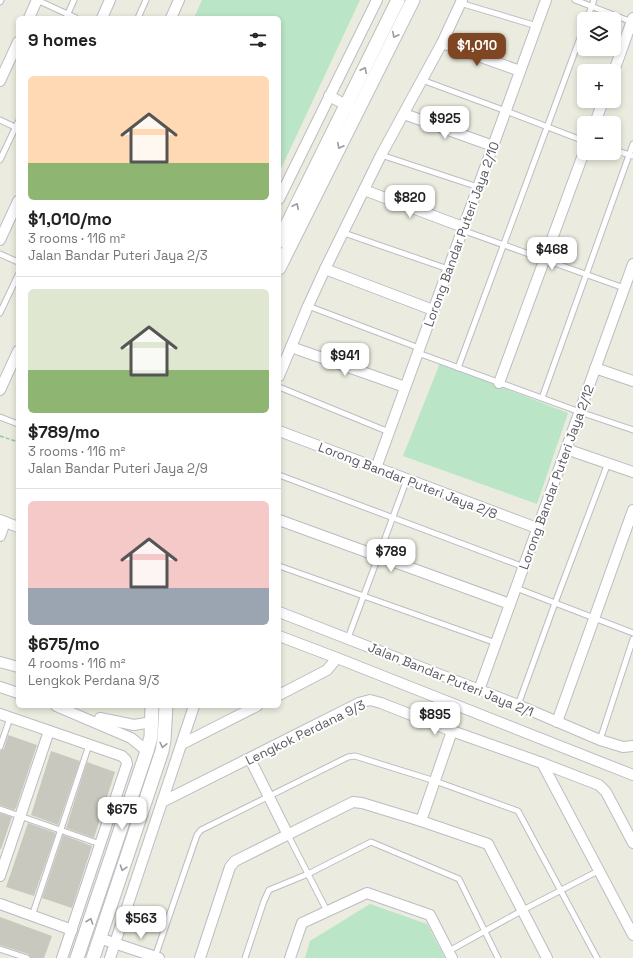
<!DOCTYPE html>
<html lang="en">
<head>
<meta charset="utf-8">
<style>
	body { margin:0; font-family:"Space Grotesk",sans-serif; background:#f6f6f6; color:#222; height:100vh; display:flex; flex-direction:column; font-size:15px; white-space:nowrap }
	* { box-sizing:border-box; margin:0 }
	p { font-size:13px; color:#767676 }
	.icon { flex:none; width:22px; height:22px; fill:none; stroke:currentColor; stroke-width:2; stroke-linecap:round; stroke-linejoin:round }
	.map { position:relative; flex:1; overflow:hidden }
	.side { position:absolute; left:16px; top:16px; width:265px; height:692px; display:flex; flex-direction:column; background:#fff; border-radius:6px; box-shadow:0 2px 6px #0003 }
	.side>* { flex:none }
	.buttons { position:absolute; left:577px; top:12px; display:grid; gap:8px }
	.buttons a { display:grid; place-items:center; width:44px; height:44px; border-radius:6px; background:#fff; box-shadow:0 2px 6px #0003; font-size:20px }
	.price { position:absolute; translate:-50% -34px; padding:0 9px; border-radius:8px; background:#fff; color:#222; font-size:13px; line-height:26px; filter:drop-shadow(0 1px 2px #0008) }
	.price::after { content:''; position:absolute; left:50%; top:24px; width:12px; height:9px; margin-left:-6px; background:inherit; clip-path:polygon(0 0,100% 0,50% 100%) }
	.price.selected { background:#7e4622; color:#fff }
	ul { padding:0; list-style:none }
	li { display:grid; align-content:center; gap:8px; height:212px; padding:0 12px }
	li+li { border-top:1px solid #e0e0e0 }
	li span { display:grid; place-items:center; height:124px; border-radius:6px; color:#555 }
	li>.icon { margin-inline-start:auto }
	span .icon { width:72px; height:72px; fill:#fffc; stroke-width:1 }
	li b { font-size:17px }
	h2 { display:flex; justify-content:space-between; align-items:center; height:48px; padding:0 12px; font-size:17px }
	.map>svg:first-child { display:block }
	.green { fill:#bae5c7 }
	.building { fill:#c9c8be }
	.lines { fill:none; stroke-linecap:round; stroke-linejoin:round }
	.service-casing { stroke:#bcbcc4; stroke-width:7 }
	.minor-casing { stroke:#bcbcc4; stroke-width:12 }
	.tertiary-casing { stroke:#bcbcc4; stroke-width:15 }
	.path { stroke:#92c5b1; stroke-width:1.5; stroke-dasharray:4 2; stroke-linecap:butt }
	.service { stroke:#fff; stroke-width:5 }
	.minor { stroke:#fff; stroke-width:10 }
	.tertiary { stroke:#fff; stroke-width:13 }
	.oneway { stroke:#9b9ba0 }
	.labels { text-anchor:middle; stroke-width:4; stroke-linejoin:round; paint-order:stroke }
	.street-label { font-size:13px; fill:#585961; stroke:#fff }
</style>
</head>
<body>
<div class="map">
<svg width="633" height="958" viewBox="0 0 633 958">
	<rect width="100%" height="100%" fill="#ebecdf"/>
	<!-- green -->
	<g class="green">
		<path d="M 202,0 L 360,0 L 279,173 L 279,18 L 194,18 Z"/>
		<path d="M 440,363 L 568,413 L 537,504 L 403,456 Z"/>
		<path d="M 370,904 L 427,924 L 445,958 L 305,958 L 310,941 Z"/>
	</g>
	<!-- building -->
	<g class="building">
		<path d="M 8,735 L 37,745 L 16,808 L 14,810 L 0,805 L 0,751 L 4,749 Z"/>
		<path d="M 51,751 L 80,761 L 58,825 L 31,815 Z"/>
		<path d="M 87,762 L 115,772 L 94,838 L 66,828 Z"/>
		<path d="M 0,813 L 12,817 L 1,849 L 0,849 Z"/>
		<path d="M 28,823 L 56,833 L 34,896 L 6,887 Z"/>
		<path d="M 63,835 L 92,846 L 72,908 L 42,898 Z"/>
		<path d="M 0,917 L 52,936 L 44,958 L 31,958 L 28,954 L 0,945 Z"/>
	</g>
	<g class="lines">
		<!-- service casing -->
		<g class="service-casing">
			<g id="service">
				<path d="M 37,0 L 76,18"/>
				<path d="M 575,0 L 632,22"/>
				<path d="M 0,2 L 1,0"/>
				<path d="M 460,3 L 537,26"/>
				<path d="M 66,18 L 74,0"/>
				<path d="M 138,18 L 146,0"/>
				<path d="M 587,19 L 594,0"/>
				<path d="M 422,80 L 506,111 L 584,141"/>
				<path d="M 0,120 L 17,128"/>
				<path d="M 614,150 L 633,156"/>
				<path d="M 381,155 L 478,187"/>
				<path d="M 0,160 L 18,122"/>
				<path d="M 462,230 L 624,288"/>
				<path d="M 344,233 L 448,269"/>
				<path d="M 0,254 L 18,262"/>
				<path d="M 308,306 L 419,348"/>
				<path d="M 0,313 L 18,275"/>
				<path d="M 418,353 L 580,412 L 633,430"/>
				<path d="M 458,368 L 584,27"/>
				<path d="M 279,387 L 389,432"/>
				<path d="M 542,398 L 633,144"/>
				<path d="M 0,417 L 18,424"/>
				<path d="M 279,475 L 524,567"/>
				<path d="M 279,566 L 496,643"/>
				<path d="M 516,588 L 633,633"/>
				<path d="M 348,638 L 407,479"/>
				<path d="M 518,705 L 555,603 L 608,463"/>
				<path d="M 600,740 L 633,639"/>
				<path d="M 0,747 L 10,718"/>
				<path d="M 0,809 L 100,844"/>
				<path d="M 288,835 L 327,911"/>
				<path d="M 32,916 L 89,745"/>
				<path d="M 0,949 L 27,958"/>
				<path d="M 449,951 L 523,910 L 598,871"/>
				<path d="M 155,957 L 197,835 L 201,830 L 348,757 L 355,756 L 435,781 L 518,811 L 597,958"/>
				<path d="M 245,958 L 264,901 L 269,890 L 308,874 L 371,842 L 459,879 L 498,958"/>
			</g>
		</g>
		<!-- minor casing -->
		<g class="minor-casing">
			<g id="minor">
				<path d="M 29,18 L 37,0"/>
				<path d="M 102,18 L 110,0"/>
				<path d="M 171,18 L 179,0"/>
				<path d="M 442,43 L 520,71"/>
				<path d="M 614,71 L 633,18"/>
				<path d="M 0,81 L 18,42"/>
				<path d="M 329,96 L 352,108"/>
				<path d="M 404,114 L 493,146"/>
				<path d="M 595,123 L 603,101"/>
				<path d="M 364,190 L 463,227"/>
				<path d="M 279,199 L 377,0"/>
				<path d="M 0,240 L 18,201"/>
				<path d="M 325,269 L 433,310"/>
				<path d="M 291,347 L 405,387"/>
				<path d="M 595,368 L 633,381"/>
				<path d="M 279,376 L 308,306 L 325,269 L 381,155 L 442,43 L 462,0"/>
				<path d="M 499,383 L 584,152"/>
				<path d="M 0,390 L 18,351"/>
				<path d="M 279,431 L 537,528"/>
				<path d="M 566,449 L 633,472"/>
				<path d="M 376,468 L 546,0"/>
				<path d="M 0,520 L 18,527"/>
				<path d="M 279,520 L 510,604"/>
				<path d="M 0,536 L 5,522"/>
				<path d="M 279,612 L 518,705 L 600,740 L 623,747 L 633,746"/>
				<path d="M 279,636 L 337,658 L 633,775"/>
				<path d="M 0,662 L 18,667"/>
				<path d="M 0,687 L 18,693"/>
				<path d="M 479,690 L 633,264"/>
				<path d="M 279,695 L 327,670 L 337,658"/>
				<path d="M 56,706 L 131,738 L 147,751"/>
				<path d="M 0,714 L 122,756 L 126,760 L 127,764 L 62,958"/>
				<path d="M 100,718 L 134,725 L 152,722"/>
				<path d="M 557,722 L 633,510"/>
				<path d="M 182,744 L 257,706"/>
				<path d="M 250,759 L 288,835"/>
				<path d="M 542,763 L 599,785 L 606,792 L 633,843"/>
				<path d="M 162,802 L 359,703 L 370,700 L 381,703 L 452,731 L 542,763 L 633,935"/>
				<path d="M 421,821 L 452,731"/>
				<path d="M 0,876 L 49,731"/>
				<path d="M 0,904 L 72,930"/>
				<path d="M 99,938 L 159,958"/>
				<path d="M 110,958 L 194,706"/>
				<path d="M 200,958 L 230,867 L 235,861 L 353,802 L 362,803 L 421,821 L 488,844 L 547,958"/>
				<path d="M 290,958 L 302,923 L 367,893 L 430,915 L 452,958"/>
			</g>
		</g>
		<!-- tertiary casing -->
		<g class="tertiary-casing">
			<g id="tertiary">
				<path d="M 279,241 L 398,0"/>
				<path d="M 279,268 L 413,0"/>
				<path d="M 77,958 L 147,751 L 151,737 L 152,706"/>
				<path d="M 93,958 L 162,751 L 164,740 L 166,706"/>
			</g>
		</g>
		<!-- path -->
		<path class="path" d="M 0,436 L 18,442"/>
		<!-- service -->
		<use href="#service" class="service"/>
		<!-- minor -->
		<use href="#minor" class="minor"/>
		<!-- tertiary -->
		<use href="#tertiary" class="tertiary"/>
	</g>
	<!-- one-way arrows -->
	<defs><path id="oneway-chevron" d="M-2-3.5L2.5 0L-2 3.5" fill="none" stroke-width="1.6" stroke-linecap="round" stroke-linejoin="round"/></defs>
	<g class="oneway">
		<use href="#oneway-chevron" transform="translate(395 35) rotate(117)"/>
		<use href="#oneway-chevron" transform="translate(364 70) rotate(-64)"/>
		<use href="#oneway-chevron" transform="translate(340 146) rotate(117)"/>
		<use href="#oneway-chevron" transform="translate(296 206) rotate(-63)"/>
		<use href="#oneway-chevron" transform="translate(163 745) rotate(103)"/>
		<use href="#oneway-chevron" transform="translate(123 868) rotate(108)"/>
		<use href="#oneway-chevron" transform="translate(90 921) rotate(-71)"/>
	</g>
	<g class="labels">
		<!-- street labels -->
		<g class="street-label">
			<text transform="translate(461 234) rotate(-70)" y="5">Lorong Bandar Puteri Jaya 2/10</text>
			<text transform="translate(556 477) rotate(-70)" y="5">Lorong Bandar Puteri Jaya 2/12</text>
			<text transform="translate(408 480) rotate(21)" y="5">Lorong Bandar Puteri Jaya 2/8</text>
			<text transform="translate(451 679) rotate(22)" y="5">Jalan Bandar Puteri Jaya 2/1</text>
			<text transform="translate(305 732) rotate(-26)" y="5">Lengkok Perdana 9/3</text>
		</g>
	</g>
</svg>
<div class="buttons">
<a><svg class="icon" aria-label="layers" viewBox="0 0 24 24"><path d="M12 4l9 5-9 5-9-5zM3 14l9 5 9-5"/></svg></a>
<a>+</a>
<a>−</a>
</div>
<b class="price selected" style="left:477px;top:67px">$1,010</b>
<b class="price" style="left:445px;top:140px">$925</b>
<b class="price" style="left:410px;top:219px">$820</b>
<b class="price" style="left:552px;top:271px">$468</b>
<b class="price" style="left:345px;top:377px">$941</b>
<b class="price" style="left:391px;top:573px">$789</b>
<b class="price" style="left:435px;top:736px">$895</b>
<b class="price" style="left:122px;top:831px">$675</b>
<b class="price" style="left:141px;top:940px">$563</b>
<section class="side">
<h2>9 homes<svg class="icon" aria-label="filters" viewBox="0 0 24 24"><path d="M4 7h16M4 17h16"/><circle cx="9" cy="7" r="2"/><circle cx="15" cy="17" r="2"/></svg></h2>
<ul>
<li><span style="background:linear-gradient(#ffd9b3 70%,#8fb573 0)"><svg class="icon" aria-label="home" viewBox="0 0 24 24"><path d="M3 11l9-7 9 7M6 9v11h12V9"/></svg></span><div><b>$1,010/mo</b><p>3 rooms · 116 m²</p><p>Jalan Bandar Puteri Jaya 2/3</p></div></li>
<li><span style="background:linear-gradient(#dfe7d0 65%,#8fb573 0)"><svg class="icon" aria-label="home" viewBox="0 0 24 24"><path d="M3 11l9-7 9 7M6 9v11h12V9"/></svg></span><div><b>$789/mo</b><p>3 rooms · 116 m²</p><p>Jalan Bandar Puteri Jaya 2/9</p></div></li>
<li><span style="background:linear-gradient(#f6c9c9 70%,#9aa5b1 0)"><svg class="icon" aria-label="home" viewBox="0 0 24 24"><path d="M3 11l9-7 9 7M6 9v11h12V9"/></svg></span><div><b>$675/mo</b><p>4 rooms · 116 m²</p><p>Lengkok Perdana 9/3</p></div></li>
</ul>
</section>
</div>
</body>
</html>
